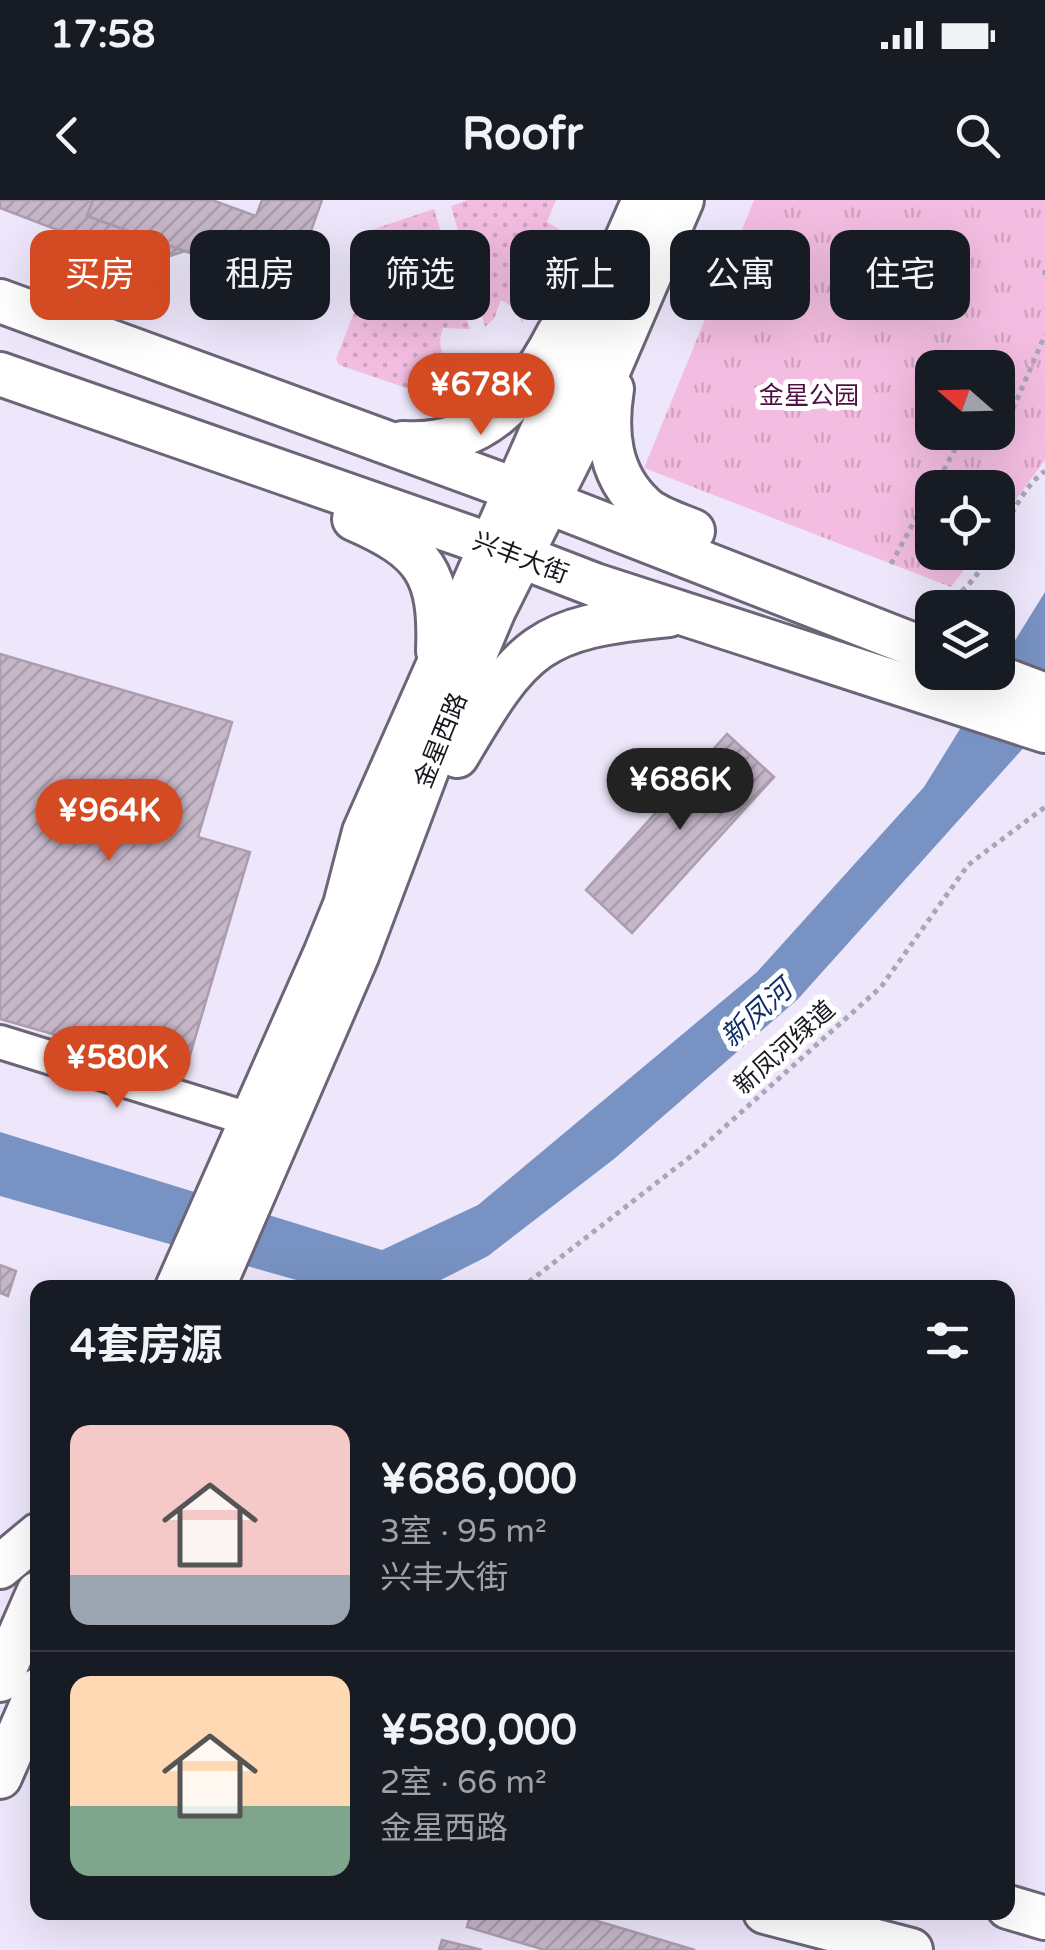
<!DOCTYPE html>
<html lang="zh">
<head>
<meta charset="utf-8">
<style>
	body { margin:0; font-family:"Varela Round","Noto Sans SC",sans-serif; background:#242831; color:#f1f3f6; height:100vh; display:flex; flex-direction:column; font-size:38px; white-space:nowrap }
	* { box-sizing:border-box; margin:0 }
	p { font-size:32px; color:#9ea1a6 }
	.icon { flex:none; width:55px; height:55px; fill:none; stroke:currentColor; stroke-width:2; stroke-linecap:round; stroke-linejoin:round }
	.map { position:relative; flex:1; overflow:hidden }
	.details { position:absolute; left:30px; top:1080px; width:985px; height:640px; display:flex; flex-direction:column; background:#171b24; border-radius:20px; box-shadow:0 10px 40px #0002 }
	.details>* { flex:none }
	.banner { position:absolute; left:30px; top:30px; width:985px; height:90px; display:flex; gap:20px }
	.needle { width:65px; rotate:290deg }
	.fabs { position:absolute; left:915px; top:150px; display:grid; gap:20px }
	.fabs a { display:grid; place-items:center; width:100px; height:100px; border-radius:20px; background:#171b24; box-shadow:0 10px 40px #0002; font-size:50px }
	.price { position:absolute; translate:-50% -85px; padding:0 22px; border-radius:35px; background:#d44b23; color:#fff; font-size:32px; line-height:65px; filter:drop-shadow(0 2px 5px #0008) }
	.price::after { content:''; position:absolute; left:50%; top:60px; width:30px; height:22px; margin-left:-15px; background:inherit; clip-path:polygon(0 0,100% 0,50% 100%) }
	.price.current { background:#222; color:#fff }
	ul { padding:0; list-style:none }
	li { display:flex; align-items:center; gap:30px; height:250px; padding:0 40px }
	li+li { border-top:2px solid #363941 }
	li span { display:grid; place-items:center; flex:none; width:280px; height:200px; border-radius:20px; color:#555 }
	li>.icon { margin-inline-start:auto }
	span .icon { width:120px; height:120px; fill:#fffc; stroke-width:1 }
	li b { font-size:42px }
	h2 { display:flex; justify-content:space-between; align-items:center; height:120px; padding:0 40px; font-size:42px }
	.pill { padding:0 35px; border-radius:20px; background:#171b24; box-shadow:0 10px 40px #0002; font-size:35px; line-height:90px }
	.pill.current { background:#d44b23; color:#fff }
	.status { display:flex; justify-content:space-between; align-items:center; height:70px; padding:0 50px; background:#171b24; direction:ltr }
	.status svg { height:28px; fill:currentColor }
	header { display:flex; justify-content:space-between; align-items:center; height:130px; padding:0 40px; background:#171b24; font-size:45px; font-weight:700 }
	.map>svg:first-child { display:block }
	.grass { fill:url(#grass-dots) }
	.park { fill:url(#park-tufts); fill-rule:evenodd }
	.water { fill:#7893c3 }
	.building { fill:url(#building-hatch); stroke:#ab9daf; stroke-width:2.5 }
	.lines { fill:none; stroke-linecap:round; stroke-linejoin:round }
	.minor-casing { stroke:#6b6577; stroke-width:38 }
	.major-casing { stroke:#6b6577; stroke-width:48 }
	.path { stroke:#aba6b7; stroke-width:5; stroke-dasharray:5 5; stroke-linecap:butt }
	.minor { stroke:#fff; stroke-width:32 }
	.major { stroke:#fff; stroke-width:42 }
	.labels { text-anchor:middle; stroke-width:10; stroke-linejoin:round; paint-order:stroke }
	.park-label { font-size:25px; fill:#4e1040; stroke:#fff }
	.street-label { font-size:25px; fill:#19171e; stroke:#fff }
	.water-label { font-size:28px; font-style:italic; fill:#102f6a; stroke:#fff }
</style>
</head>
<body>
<div class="status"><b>17:58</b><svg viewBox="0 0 49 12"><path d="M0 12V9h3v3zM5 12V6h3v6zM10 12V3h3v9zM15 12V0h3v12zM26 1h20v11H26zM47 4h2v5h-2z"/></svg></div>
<header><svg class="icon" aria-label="back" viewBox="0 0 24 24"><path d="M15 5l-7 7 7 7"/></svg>Roofr<svg class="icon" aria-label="search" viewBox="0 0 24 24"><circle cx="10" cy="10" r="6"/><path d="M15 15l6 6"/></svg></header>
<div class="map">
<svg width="1045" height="1750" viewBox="0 0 1045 1750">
	<defs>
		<pattern id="grass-dots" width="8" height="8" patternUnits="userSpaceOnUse" patternTransform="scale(2.5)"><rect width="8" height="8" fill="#f3bde1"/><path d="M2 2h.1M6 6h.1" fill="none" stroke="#d0a2c1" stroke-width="1.8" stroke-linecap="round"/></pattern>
		<pattern id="park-tufts" width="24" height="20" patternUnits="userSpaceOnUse" patternTransform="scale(2.5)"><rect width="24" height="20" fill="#f3bde1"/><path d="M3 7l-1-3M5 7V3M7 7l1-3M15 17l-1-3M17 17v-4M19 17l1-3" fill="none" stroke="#d0a2c1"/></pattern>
		<pattern id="building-hatch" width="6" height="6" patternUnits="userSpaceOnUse" patternTransform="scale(2.5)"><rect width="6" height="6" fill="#c5b6c8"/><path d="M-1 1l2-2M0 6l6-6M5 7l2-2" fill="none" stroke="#a99cab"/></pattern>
	</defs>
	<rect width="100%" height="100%" fill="#eee7fc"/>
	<!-- grass -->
	<g class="grass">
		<path d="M 468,0 L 556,0 L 547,22 L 564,32 L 522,123 L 515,108 L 501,100 L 494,119 L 485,127 L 451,6 Z"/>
		<path d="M 434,9 L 470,129 L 443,128 C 435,147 446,170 460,182 L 459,191 L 427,195 L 339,165 L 336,159 L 369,74 L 351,64 L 365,32 Z"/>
	</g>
	<!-- park -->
	<path class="park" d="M 754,0 L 1045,0 L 1045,260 L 998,324 L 998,288 L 932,288 L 932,352 L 977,353 L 951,387 L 644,268 ZM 932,168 L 998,168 L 998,232 L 932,232 Z"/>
	<!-- water -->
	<path class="water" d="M 1045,392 L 1045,524 L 798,799 L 614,959 L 488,1056 L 427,1087 L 321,1087 L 0,996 L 0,932 L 382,1050 L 478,1005 L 757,772 L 924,587 Z"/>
	<!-- building -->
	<g class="building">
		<path d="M 0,0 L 93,0 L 87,16 L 185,51 L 146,64 L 0,8 Z"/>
		<path d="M 93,0 L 212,0 L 256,16 L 262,0 L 322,0 L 290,89 L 87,16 Z"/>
		<path d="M 0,454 L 232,522 L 198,637 L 250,652 L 185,872 L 0,819 Z"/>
		<path d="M 727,534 L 774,577 L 632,733 L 586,690 Z"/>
		<path d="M 0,1065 L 16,1071 L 8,1096 L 0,1093 Z"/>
		<path d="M 471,1712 L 567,1712 L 695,1750 L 545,1750 L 467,1727 Z"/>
		<path d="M 442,1740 L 482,1750 L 439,1750 Z"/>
	</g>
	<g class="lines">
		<!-- minor casing -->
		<g class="minor-casing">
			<path id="minor" d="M 0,842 L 252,920"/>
		</g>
		<!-- major casing -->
		<g class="major-casing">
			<g id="major">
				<path d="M 0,101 L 514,289 L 932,452"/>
				<path d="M 0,174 L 491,345 L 595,385 L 1045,531"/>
				<path d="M 612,189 C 605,232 609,275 643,306 C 655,318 677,324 693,331"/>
				<path d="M 403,243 C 481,248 525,198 558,134"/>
				<path d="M 354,319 C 425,350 441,373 438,451"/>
				<path d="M 985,472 L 1045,495"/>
				<path d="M 457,556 C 522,445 538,427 669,415"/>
				<path d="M 177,1088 L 325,754 L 345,705 L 364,632 L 644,0"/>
				<path d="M 213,1088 L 357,756 L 430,562 L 494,410 L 576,246 L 682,0"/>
				<path d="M 0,1367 L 38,1335"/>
				<path d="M 0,1480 L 38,1393"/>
				<path d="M 0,1577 L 38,1490"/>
				<path d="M 1008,1707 L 1045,1718"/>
				<path d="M 765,1712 L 911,1750"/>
			</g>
		</g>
		<!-- path -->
		<g class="path">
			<path d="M 1045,70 L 1045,77"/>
			<path d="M 934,288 L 960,240 L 998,243 L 1045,135"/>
			<path d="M 998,340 C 1010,317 1024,286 1045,271"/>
			<path d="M 891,364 L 932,289"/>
			<path d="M 937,408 C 962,396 978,376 991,352"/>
			<path d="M 521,1088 L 699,950 L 881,787 L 968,665 L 1045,607"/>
		</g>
		<!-- minor -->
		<use href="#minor" class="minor"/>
		<!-- major -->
		<use href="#major" class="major"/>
	</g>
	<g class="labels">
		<!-- park labels -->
		<g class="park-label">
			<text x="809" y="204">金星公园</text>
		</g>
		<!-- street labels -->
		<g class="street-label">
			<text transform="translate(521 357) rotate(21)" y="9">兴丰大街</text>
			<text transform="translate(440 540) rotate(-68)" y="9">金星西路</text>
			<text transform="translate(784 847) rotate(-42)" y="9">新凤河绿道</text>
		</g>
		<!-- water labels -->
		<g class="water-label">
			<text transform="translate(756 813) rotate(-42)" y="10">新凤河</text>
		</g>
	</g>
</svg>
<div class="fabs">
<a><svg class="needle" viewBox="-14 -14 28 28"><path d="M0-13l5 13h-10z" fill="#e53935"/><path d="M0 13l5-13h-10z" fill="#9ea1a6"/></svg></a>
<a><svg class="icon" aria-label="locate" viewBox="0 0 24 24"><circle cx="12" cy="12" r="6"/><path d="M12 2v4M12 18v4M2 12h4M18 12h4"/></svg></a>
<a><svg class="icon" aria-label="layers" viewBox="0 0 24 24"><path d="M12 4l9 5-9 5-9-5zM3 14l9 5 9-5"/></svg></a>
</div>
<b class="price" style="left:481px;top:238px">¥678K</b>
<b class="price current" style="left:680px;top:633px">¥686K</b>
<b class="price" style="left:109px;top:664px">¥964K</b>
<b class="price" style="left:117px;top:911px">¥580K</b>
<div class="banner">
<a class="pill current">买房</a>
<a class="pill">租房</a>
<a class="pill">筛选</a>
<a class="pill">新上</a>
<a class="pill">公寓</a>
<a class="pill">住宅</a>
</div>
<section class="details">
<h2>4套房源<svg class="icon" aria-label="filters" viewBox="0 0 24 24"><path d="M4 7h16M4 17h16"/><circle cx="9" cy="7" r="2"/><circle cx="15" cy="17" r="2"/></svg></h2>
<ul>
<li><span style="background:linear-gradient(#f6c9c9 75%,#9aa5b1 0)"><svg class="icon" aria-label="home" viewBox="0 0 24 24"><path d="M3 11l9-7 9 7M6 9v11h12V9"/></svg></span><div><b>¥686,000</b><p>3室 · 95 m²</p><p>兴丰大街</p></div></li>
<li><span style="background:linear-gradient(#ffd9b3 65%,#7fa58c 0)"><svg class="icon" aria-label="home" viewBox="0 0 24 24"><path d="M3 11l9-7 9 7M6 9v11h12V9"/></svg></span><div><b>¥580,000</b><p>2室 · 66 m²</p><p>金星西路</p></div></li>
</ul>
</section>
</div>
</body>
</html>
